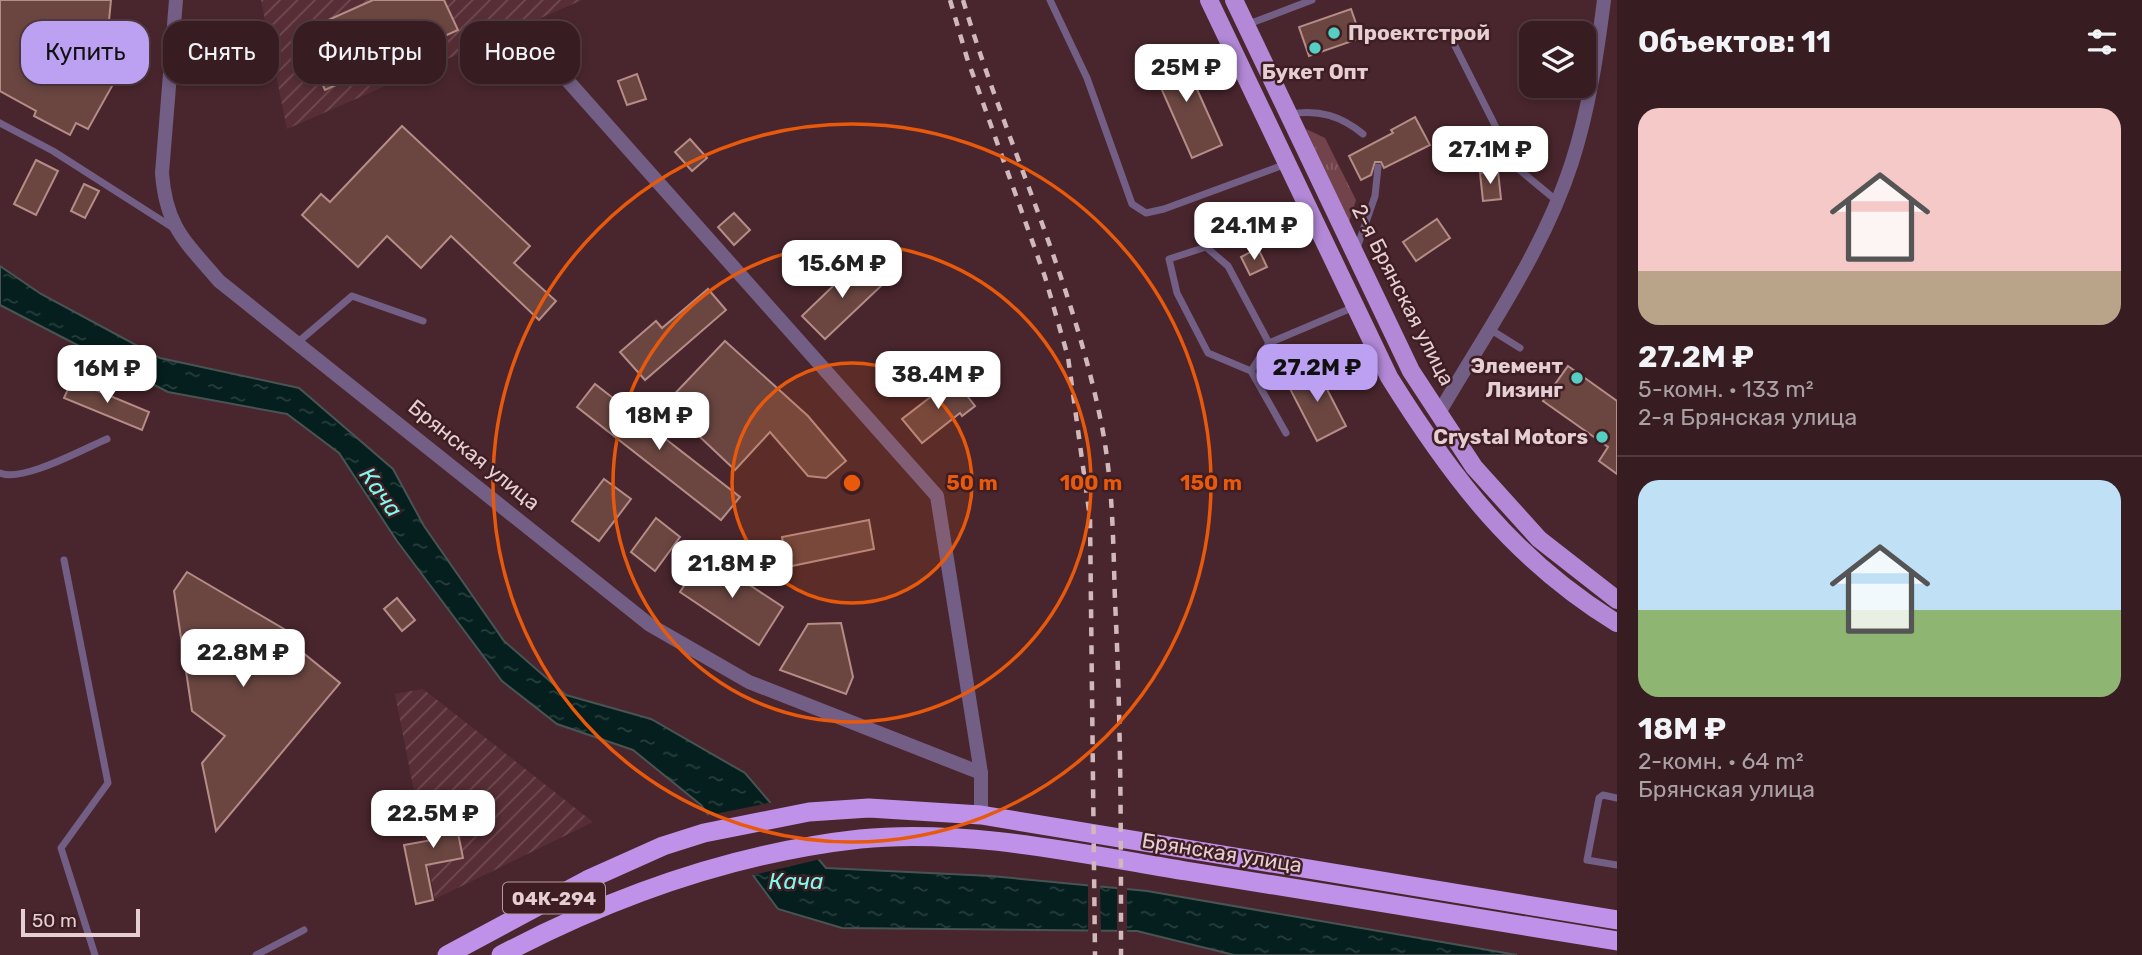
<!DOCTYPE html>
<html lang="ru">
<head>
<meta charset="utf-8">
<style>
	body { margin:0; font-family:Rubik,sans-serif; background:#42292f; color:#f1f3f6; height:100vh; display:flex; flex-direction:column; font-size:26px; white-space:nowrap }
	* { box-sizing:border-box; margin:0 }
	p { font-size:23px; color:#aaa1a5 }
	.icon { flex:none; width:38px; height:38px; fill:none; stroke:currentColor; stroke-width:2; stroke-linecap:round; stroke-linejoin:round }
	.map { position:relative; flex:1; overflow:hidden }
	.details { display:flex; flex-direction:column; background:#371c22; width:525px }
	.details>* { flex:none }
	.banner { position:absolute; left:21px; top:21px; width:665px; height:63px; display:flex; gap:14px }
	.tools { position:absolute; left:1519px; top:21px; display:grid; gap:14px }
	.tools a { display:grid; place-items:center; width:77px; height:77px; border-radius:14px; background:#371c22; box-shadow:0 4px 10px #0003,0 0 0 2px #513a40; font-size:35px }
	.scale { position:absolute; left:21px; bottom:18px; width:119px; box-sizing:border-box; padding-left:7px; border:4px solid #e6cfd2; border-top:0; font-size:19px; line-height:24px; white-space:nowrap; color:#e6cfd2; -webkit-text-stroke:5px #3e1d23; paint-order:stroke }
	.price { position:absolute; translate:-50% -60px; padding:0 16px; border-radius:14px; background:#fff; color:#222; font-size:23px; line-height:46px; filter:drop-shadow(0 2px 4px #0008) }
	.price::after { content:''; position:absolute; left:50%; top:42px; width:21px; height:16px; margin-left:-10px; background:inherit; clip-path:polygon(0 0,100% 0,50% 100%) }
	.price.selected { background:#bca0f2; color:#111 }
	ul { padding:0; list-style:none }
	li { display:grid; align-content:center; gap:14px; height:371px; padding:0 21px }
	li+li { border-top:2px solid #513a40 }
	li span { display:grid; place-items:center; height:217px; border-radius:21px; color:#555 }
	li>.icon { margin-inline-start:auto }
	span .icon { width:126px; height:126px; fill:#fffc; stroke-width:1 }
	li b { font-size:30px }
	h2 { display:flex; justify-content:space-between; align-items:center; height:84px; padding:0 21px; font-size:30px }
	.pill { padding:0 24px; border-radius:21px; background:#371c22; box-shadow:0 4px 10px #0003,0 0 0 2px #513a40; font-size:24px; line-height:63px }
	.pill.selected { background:#bca0f2; color:#111 }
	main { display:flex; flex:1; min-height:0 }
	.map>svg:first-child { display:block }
	.industrial { fill:url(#industrial-furrows) }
	.grass { fill:url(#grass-tufts) }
	.water { fill:url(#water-ripples); stroke:#485453; stroke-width:2 }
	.pier { fill:#49262d }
	.building { fill:#6b4641; stroke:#b58c86; stroke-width:2 }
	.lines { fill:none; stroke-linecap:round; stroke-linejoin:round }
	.service { stroke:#735f85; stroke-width:7 }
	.minor { stroke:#735f85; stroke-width:14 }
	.primary { stroke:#b389d7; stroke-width:18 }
	.trunk { stroke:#c091e8; stroke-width:19 }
	.rail { stroke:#d0b8bb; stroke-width:4.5; stroke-dasharray:9 9; stroke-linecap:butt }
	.ring { fill:none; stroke:#e8590c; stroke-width:3.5 }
	.poi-dot { fill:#55cec4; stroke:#3e1d23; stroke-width:2.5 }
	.labels { text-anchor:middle; stroke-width:5; stroke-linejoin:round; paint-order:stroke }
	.shield { fill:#3e1d23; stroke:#b49a9e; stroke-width:2 }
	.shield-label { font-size:19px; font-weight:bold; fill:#e6cfd2 }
	.poi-label { font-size:21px; font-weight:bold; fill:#e6cfd2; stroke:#3e1d23; text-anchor:end }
	.street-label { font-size:21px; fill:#e6cfd2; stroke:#3e1d23 }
	.water-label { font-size:23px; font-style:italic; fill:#7ef9ee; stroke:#3e1d23 }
	.centre { fill:#e8590c; stroke:#3e1d23; stroke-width:3.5 }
	.ring-label { font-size:21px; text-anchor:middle; font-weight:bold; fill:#e8590c; stroke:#3e1d23; stroke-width:5; stroke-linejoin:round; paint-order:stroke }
</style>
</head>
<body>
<main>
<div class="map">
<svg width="1617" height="955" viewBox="0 0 1617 955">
	<defs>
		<pattern id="industrial-furrows" width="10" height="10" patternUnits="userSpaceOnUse" patternTransform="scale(1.75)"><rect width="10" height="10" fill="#582e36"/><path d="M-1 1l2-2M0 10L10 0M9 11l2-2" fill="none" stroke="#704b52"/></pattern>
		<pattern id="grass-tufts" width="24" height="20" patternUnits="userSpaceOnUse" patternTransform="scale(1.75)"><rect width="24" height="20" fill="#73434c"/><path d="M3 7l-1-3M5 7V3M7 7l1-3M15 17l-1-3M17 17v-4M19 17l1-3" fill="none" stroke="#875d65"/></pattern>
		<pattern id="water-ripples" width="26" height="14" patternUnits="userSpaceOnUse" patternTransform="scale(1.75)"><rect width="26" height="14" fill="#041f1d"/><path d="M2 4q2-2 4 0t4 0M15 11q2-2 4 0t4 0" fill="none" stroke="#293e3d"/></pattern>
	</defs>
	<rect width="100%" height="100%" fill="#49262d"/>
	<!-- industrial -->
	<g class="industrial">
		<path d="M 261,0 L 582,0 L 287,129 Z"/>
		<path d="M 423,689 L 593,822 L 435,899 L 395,694 Z"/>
	</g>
	<!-- grass -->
	<path class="grass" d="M 1306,129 L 1325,138 L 1356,200 L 1349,222 Z"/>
	<!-- water -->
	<path class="water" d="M 0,266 L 41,294 L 160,358 L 299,388 L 393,469 L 424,526 L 504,641 L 566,695 L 651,719 L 745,773 L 826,868 L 991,876 L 1147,891 L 1517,955 L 1234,955 L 1137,931 L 842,928 L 778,909 L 701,805 L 633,750 L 557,724 L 502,681 L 397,541 L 339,453 L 287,414 L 168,392 L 0,305 Z"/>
	<!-- pier -->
	<g class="pier">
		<path d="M 774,802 L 821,859 L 749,876 L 705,816 Z"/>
		<path d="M 1088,882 L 1100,883 L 1101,934 L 1088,934 Z"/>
		<path d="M 1117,884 L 1127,885 L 1127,934 L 1117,934 Z"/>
	</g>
	<!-- building -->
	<g class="building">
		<path d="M 0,0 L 111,0 L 105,61 L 121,70 L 88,129 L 76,123 L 70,135 L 34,116 L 36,111 L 0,91 Z"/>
		<path d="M 373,0 L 444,0 L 458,30 L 325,90 L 299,33 Z"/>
		<path d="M 1351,9 L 1361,38 L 1309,56 L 1299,27 Z"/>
		<path d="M 1179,49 L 1222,145 L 1192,158 L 1150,63 Z"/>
		<path d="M 637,74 L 646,99 L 627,105 L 618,81 Z"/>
		<path d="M 1415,117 L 1430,145 L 1384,168 L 1381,162 L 1375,162 L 1371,175 L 1361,180 L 1349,156 L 1393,133 L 1391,130 Z"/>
		<path d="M 402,126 L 530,246 L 514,263 L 556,301 L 539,320 L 451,236 L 421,268 L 387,236 L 358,267 L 302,215 L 321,194 L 330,202 Z"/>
		<path d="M 690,139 L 707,158 L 692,171 L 675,152 Z"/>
		<path d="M 36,160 L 58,171 L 36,215 L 14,204 Z"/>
		<path d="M 1498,171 L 1501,199 L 1483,201 L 1480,173 Z"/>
		<path d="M 84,184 L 99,191 L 85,218 L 71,211 Z"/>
		<path d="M 734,213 L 750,230 L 734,245 L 718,227 Z"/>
		<path d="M 1437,219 L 1450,238 L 1416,261 L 1403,242 Z"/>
		<path d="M 1258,248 L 1267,267 L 1250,275 L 1241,257 Z"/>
		<path d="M 859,261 L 882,285 L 825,339 L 802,316 Z"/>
		<path d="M 708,289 L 726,310 L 645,380 L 620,352 L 656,321 L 662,328 Z"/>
		<path d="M 725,341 L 808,416 L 846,461 L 826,478 L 808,476 L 770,432 L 735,470 L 665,404 Z"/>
		<path d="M 1568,366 L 1617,401 L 1617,474 L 1599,461 L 1608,447 L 1543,401 Z"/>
		<path d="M 1316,368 L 1346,426 L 1317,441 L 1287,383 Z"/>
		<path d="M 954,379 L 975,406 L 962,416 L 960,413 L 922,443 L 902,419 Z"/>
		<path d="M 72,380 L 149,412 L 142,430 L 64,398 Z"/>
		<path d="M 595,384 L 740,497 L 721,520 L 577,407 Z"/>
		<path d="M 604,479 L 631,499 L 599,541 L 572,521 Z"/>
		<path d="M 656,518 L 680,537 L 655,571 L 631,552 Z"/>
		<path d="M 869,520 L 874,549 L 787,567 L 782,537 Z"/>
		<path d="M 704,555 L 783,607 L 759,645 L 680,592 Z"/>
		<path d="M 187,572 L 284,629 L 280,634 L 340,683 L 216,831 L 202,763 L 225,736 L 192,711 L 174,591 Z"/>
		<path d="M 397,598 L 415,620 L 402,631 L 384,609 Z"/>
		<path d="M 841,623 L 853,677 L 846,694 L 780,670 L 808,624 Z"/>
		<path d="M 452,803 L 463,858 L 426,865 L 433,900 L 416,904 L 404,845 L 432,840 L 426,808 Z"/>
	</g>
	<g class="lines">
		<!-- service -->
		<g class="service">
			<path d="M 1050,0 L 1087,78 L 1132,204 L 1146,213 L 1164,209 L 1286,164"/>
			<path d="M 1246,25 L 1312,0"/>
			<path d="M 1455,46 L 1516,167 L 1557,201"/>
			<path d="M 1290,114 C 1319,109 1341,116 1363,134"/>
			<path d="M 0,123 L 53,151 L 175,229"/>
			<path d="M 1357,248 L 1375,196 L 1378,167"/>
			<path d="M 1488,328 L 1520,348"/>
			<path d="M 297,343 L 352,296 L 423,321"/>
			<path d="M 1269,343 L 1228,266 L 1206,247 L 1169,259 L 1177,293 L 1208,353 L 1251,371 L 1286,433"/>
			<path d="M 1251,371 L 1269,343 L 1354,307"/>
			<path d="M 0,473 C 22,483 83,449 107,439"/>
			<path d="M 64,560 L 108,783 L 61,848 L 95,955"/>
			<path d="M 1617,798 L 1603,795 L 1599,798 L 1587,860 L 1617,865"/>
			<path d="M 256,955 L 304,930"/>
		</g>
		<!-- minor -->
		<g class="minor">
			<path d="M 176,0 L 162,173 C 166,227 185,241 219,281 L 650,625 L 749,682 L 981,773"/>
			<path d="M 560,72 L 937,496 L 981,773 L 981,815"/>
			<path d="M 1439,413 C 1486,332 1543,252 1572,162 C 1589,109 1597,55 1604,0"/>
		</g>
		<!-- primary -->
		<g class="primary">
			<path d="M 1209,0 L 1389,377 C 1452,478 1514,560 1617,623"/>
			<path d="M 1234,0 L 1411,371 L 1474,467 L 1539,539 L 1617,600"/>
		</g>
		<!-- trunk -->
		<g class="trunk">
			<path d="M 447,955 L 587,880 L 663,846 L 704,833 L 809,812 L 869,808 L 981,815 L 1617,920"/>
			<path d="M 501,955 C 613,896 735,853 860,839 C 965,828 1083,854 1186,871 C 1330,894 1473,917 1617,941"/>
		</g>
		<!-- rail -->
		<g class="rail">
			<path d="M 950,0 L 967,58 L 1045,277 L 1068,357 L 1090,518 L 1095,955"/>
			<path d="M 963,0 C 1005,140 1070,273 1100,417 C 1113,477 1113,539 1115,601 C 1121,719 1121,837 1121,955"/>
		</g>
	</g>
	<!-- distance rings -->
	<circle cx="852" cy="483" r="120" fill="#e8590c" fill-opacity=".12"/>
	<g class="ring">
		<circle cx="852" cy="483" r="120"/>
		<circle cx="852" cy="483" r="239"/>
		<circle cx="852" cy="483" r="359"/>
	</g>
	<!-- markers -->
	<g class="poi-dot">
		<circle cx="1334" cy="33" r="7"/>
		<circle cx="1315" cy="48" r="7"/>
		<circle cx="1577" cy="378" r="7"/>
		<circle cx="1602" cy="437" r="7"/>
	</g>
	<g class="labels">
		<!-- shield labels -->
		<rect class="shield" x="503" y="882.5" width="102" height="31" rx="5"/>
		<g class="shield-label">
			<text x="554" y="905">04К-294</text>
		</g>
		<!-- poi labels -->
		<g class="poi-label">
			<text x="1348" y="40" text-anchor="start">Проектстрой</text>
			<text x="1315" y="79" text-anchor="middle">Букет Опт</text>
			<text x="1563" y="373">Элемент<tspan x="1563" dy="24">Лизинг</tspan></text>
			<text x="1588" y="444">Crystal Motors</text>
		</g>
		<!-- street labels -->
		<g class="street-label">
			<text transform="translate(1403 295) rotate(63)" y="7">2-я Брянская улица</text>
			<text transform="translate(474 455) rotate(39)" y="7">Брянская улица</text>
			<text transform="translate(1222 853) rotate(9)" y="7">Брянская улица</text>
		</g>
		<!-- water labels -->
		<g class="water-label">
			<text transform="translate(381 492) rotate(54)" y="8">Кача</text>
			<text x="796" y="889">Кача</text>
		</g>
	</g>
	<circle cx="852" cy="483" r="10" class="centre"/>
	<g class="ring-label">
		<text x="972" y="490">50 m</text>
		<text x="1091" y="490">100 m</text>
		<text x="1211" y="490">150 m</text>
	</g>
</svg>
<div class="tools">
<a><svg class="icon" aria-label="layers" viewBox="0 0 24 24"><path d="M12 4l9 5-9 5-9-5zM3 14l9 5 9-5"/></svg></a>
</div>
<div class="scale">50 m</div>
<b class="price" style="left:1186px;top:104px">25M ₽</b>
<b class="price" style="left:1490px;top:186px">27.1M ₽</b>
<b class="price" style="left:1254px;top:262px">24.1M ₽</b>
<b class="price" style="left:842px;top:300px">15.6M ₽</b>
<b class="price selected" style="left:1317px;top:404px">27.2M ₽</b>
<b class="price" style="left:107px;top:405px">16M ₽</b>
<b class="price" style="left:938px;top:411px">38.4M ₽</b>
<b class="price" style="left:659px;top:452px">18M ₽</b>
<b class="price" style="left:732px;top:600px">21.8M ₽</b>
<b class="price" style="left:243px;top:689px">22.8M ₽</b>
<b class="price" style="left:433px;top:850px">22.5M ₽</b>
<div class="banner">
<a class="pill selected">Купить</a>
<a class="pill">Снять</a>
<a class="pill">Фильтры</a>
<a class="pill">Новое</a>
</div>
</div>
<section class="details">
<h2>Объектов: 11<svg class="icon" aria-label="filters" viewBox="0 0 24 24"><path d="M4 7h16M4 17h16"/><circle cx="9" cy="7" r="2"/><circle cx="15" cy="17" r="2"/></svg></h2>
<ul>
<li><span style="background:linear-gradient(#f6c9c9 75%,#b9a48a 0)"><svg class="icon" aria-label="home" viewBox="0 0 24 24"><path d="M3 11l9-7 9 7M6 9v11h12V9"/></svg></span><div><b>27.2M ₽</b><p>5-комн. · 133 m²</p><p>2-я Брянская улица</p></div></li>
<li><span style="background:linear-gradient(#bfe0f5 60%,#8fb573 0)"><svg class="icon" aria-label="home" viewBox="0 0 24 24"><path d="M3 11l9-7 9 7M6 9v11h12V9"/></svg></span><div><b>18M ₽</b><p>2-комн. · 64 m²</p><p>Брянская улица</p></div></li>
</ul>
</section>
</main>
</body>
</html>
